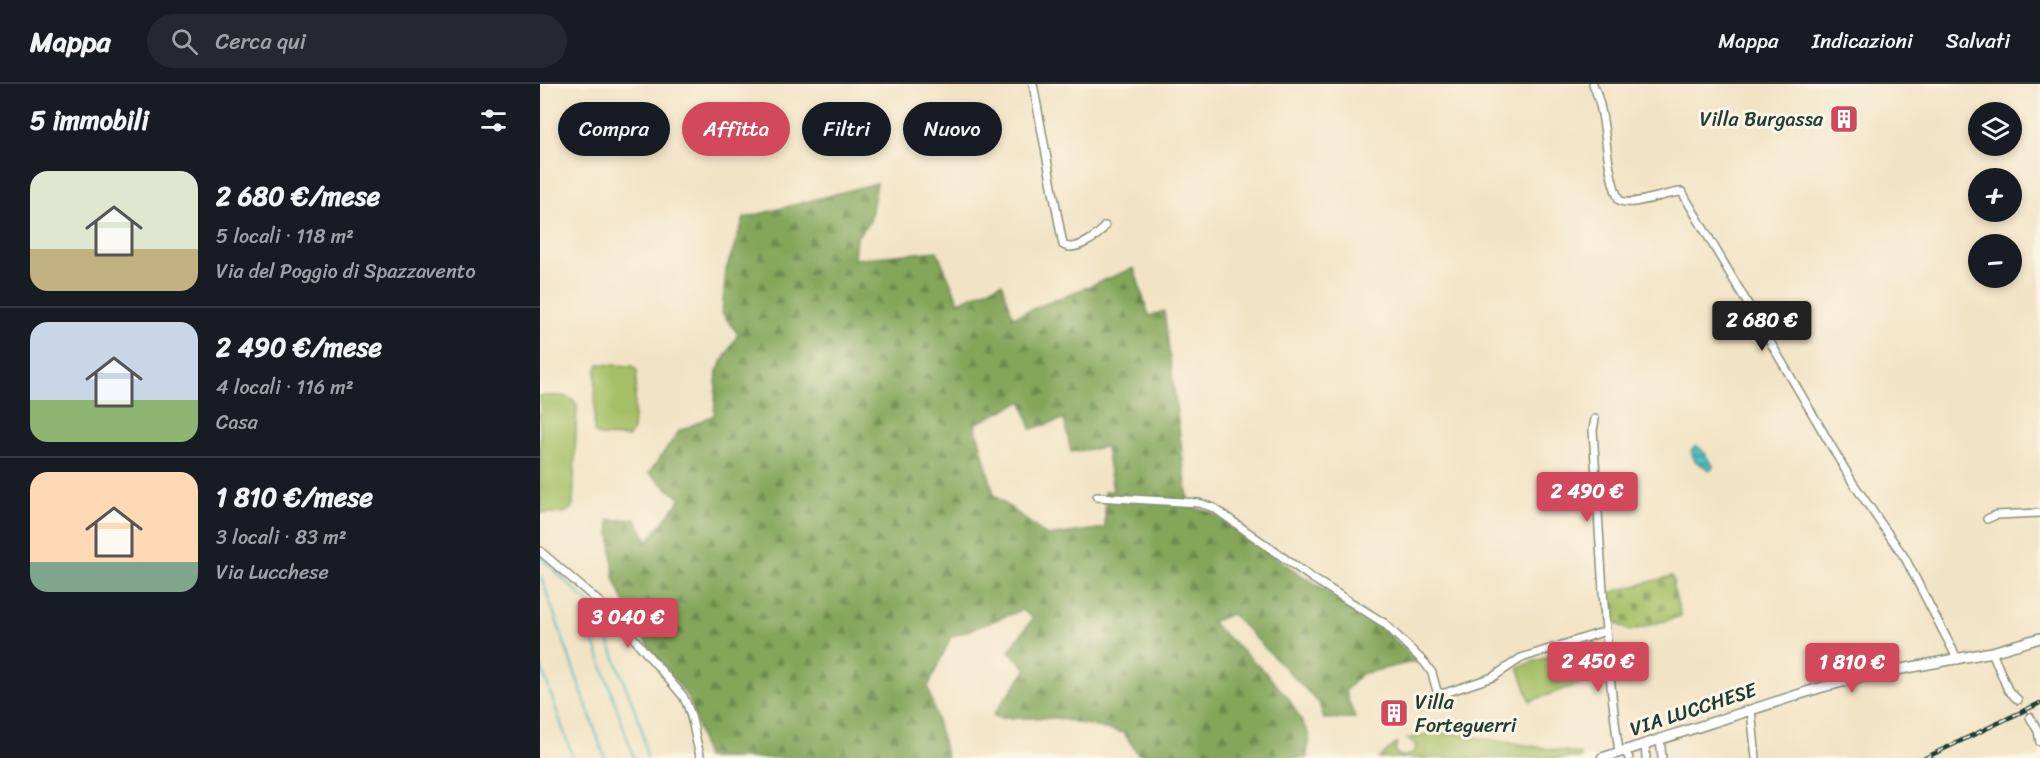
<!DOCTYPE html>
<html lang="it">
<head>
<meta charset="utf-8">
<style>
	body { margin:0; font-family:Sriracha,sans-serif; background:#242831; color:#f1f3f6; height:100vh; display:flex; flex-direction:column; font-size:22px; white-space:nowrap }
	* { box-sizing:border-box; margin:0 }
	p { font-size:20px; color:#9ea1a6 }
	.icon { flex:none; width:33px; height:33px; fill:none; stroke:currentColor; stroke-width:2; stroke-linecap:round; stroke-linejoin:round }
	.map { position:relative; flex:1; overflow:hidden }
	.sheet { display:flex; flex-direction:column; background:#171b24; width:540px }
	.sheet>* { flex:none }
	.top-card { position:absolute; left:18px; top:18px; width:570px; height:54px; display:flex; gap:12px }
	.buttons { position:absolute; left:1428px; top:18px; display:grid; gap:12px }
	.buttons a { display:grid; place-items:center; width:54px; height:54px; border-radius:50%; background:#171b24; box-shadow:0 3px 9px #0003; font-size:30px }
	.price { position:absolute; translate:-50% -51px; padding:0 14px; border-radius:6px; background:#d1495b; color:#fff; font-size:20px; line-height:39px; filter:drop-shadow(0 2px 3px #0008) }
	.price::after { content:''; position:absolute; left:50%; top:36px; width:18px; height:14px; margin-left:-9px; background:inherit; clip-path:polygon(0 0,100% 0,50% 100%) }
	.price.selected { background:#222; color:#fff }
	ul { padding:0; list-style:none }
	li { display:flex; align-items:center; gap:18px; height:150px; padding:0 30px }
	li+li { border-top:2px solid #363941 }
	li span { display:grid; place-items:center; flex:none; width:168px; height:120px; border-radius:18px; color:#555 }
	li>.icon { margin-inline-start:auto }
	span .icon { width:72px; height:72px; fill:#fffc; stroke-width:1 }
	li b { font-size:26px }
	h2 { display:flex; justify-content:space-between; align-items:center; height:72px; padding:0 30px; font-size:26px }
	.tag { padding:0 21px; border-radius:27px; background:#171b24; box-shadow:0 3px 9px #0003; font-size:21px; line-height:54px }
	.tag.selected { background:#d1495b; color:#fff }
	header { display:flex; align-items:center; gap:36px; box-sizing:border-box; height:84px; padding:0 30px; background:#171b24; border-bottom:2px solid #363941 }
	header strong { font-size:28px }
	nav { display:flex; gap:33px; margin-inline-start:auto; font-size:21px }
	.search { width:420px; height:54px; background:#242831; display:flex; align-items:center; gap:15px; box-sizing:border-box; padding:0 21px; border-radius:33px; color:#9ea1a6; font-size:22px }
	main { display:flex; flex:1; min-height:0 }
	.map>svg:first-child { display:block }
	.green { fill:#a4bf65; stroke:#627e4c; stroke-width:1.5 }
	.forest { fill:url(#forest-firs); stroke:#517247; stroke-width:1.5; fill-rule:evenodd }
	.cemetery { fill:url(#cemetery-stones); stroke:#627e4c; stroke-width:1.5 }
	.water { fill:url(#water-rules); stroke:#387e7d; stroke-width:1.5 }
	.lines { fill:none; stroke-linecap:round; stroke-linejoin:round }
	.stream { stroke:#50bfc6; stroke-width:2 }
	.street-casing { stroke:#88907c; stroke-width:10 }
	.secondary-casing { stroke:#88907c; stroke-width:12 }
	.street { stroke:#fff; stroke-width:7 }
	.secondary { stroke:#fff; stroke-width:9 }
	.rail-casing { stroke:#1f3d34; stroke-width:4.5 }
	.rail { stroke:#fcf5e5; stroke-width:2; stroke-dasharray:7; stroke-linecap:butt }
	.labels { text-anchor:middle; stroke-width:6; stroke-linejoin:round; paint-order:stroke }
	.poi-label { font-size:20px; fill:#1f3d34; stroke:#fcf5e5; text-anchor:end }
	.street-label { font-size:20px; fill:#1f3d34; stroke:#fcf5e5 }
</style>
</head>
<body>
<header>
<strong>Mappa</strong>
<div class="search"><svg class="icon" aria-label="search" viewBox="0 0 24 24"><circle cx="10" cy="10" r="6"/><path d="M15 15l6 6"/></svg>Cerca qui</div>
<nav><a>Mappa</a><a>Indicazioni</a><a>Salvati</a></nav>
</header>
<main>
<section class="sheet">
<h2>5 immobili<svg class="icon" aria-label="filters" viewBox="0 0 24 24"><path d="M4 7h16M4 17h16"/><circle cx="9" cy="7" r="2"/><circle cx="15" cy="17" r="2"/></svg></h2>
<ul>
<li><span style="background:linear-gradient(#dfe7d0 65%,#c2b280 0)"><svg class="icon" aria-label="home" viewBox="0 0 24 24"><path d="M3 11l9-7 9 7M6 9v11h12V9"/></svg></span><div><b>2 680 €/mese</b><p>5 locali · 118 m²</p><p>Via del Poggio di Spazzavento</p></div></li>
<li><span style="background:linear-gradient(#c9d6e8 65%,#8fb573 0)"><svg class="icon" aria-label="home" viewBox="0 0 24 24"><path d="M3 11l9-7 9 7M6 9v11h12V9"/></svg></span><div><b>2 490 €/mese</b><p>4 locali · 116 m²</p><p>Casa</p></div></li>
<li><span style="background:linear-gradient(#ffd9b3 75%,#7fa58c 0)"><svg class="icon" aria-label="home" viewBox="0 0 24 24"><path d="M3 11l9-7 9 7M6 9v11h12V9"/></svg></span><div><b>1 810 €/mese</b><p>3 locali · 83 m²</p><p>Via Lucchese</p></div></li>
</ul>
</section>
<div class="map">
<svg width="1500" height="674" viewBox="0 0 1500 674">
	<defs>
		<pattern id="forest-firs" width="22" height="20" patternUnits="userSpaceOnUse" patternTransform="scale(1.5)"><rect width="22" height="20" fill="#83a65a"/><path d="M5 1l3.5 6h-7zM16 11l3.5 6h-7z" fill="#6b884b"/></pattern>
		<pattern id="cemetery-stones" width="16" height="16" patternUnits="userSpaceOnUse" patternTransform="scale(1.5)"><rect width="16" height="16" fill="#a4bf65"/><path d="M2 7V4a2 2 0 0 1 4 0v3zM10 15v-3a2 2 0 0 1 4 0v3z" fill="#859c54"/></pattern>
		<pattern id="water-rules" width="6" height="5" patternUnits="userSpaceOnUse" patternTransform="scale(1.5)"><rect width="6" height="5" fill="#50bfc6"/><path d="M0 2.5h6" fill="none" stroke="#429ca2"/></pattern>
	</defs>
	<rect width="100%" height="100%" fill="#fcf5e5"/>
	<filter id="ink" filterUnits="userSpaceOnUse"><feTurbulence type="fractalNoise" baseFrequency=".0167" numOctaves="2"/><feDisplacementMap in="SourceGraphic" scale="12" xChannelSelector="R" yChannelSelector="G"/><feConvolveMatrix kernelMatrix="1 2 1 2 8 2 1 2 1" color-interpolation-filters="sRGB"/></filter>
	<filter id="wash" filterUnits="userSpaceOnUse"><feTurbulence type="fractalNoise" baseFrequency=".008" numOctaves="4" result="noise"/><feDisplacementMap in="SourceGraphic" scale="24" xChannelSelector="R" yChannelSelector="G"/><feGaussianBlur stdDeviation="1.35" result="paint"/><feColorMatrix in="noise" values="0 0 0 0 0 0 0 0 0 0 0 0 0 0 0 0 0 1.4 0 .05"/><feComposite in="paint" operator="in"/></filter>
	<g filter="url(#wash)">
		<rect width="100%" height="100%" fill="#f2e3c5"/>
		<!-- green -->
		<g class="green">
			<path d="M 59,280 L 92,282 L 97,286 L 93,346 L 89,353 L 60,352 L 54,348 L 56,286 Z"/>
			<path d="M 0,312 C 12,312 32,309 37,322 L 33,420 L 31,425 L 24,429 L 0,429 Z"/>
			<path d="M 1054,557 L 1065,591 L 990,617 L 978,583 Z"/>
			<path d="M 895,648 L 917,650 L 1040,670 L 1041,674 L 839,674 L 857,659 L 855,667 L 858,671 C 864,674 870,671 875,667 L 876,662 L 873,658 L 867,655 Z"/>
		</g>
		<!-- forest -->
		<path class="forest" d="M 337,99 L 330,137 L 316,154 L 314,175 L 397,167 L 419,218 L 462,199 L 473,233 L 594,184 L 609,232 L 624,227 L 649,423 L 671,428 L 761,491 L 834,536 L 877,577 L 821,590 L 805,607 L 815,634 L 784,635 L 779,619 L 692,530 L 671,538 L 723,586 L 749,615 L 769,651 L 767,674 L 657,674 L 598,670 L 584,649 L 517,634 L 459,634 L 453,631 L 487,585 L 469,567 L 493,534 L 482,526 L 411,553 L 388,603 L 407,674 L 166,674 L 151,620 L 144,608 L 110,564 L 90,533 L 74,493 L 69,436 L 95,435 L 108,457 L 141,415 L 109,389 L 139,347 L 174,331 L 177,287 L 198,250 L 182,229 L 186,186 L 204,134 ZM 482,317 L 491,345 L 524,335 L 531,368 L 566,363 L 573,407 L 565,408 L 565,444 L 507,452 L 454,411 L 435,340 Z"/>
		<!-- cemetery -->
		<path class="cemetery" d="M 1132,492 L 1134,499 L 1132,500 L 1141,532 L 1090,547 L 1069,535 L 1068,509 Z"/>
		<!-- water -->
		<path class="water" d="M 1156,362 L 1161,365 L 1174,383 L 1170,386 L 1155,377 L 1151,367 Z"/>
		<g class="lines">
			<!-- stream -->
			<g class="stream">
				<path d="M 0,473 L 57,527 L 101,642 L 107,674"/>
				<path d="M 1,493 L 65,674"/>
				<path d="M 45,532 L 94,674"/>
				<path d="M 0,579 L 33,674"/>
			</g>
		</g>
	</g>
	<g filter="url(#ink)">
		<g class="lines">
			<!-- street casing -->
			<g class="street-casing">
				<g id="street">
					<path d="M 493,0 L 523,161 C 535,168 558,153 565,142"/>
					<path d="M 1053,0 C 1069,36 1063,79 1079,116 C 1090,124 1127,108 1142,108 L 1313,399 L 1365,474 L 1418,576"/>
					<path d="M 1055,335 L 1053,346 C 1060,453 1064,561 1079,668"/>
					<path d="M 557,413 L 659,419 L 674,424 L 772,494 L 844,539 L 885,579 L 892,589 L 897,607 L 902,610 L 953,593 L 981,574 L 1066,547"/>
					<path d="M 1447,435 L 1456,431 L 1500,429"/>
					<path d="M 0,467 L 72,529 L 143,612 C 154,631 154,654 161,674"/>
					<path d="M 1452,568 L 1468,606 L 1478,616"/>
					<path d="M 1211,626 L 1216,674"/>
					<path d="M 1490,633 L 1498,647 L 1500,658"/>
					<path d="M 1120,654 L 1122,674"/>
					<path d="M 1105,659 L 1106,674"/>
					<path d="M 1084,666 L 1089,674"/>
				</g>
			</g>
			<!-- secondary casing -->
			<g class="secondary-casing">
				<path id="secondary" d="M 1062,674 L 1279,604 L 1330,591 L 1452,568 L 1500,554"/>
			</g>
			<!-- street -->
			<use href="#street" class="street"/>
			<!-- secondary -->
			<use href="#secondary" class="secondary"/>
			<!-- rail casing -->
			<g class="rail-casing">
				<path id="rail" d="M 1385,674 L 1500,619"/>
			</g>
			<!-- rail -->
			<use href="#rail" class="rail"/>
		</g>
	</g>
	<!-- icons -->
	<defs>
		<g id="building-square" transform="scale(1.5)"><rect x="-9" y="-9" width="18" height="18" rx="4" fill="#d1495b" stroke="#fcf5e5"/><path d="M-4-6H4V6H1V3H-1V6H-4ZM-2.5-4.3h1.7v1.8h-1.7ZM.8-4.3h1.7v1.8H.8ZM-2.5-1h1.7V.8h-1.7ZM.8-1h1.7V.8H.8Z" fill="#fff"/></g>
	</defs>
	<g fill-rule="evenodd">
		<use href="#building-square" x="1304" y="35"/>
		<use href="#building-square" x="854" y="629"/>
	</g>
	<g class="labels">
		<!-- poi labels -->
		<g class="poi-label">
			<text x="1283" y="42">Villa Burgassa</text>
			<text x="875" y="625" text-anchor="start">Villa<tspan x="875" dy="23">Forteguerri</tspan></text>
		</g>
		<!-- street labels -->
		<g class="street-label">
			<text transform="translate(1153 625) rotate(-18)" y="7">VIA LUCCHESE</text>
		</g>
	</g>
</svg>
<div class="buttons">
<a><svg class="icon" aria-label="layers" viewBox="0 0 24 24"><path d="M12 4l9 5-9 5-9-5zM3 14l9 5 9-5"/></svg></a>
<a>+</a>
<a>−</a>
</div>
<b class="price selected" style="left:1222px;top:268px">2 680 €</b>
<b class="price" style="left:1047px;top:439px">2 490 €</b>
<b class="price" style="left:88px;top:565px">3 040 €</b>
<b class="price" style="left:1058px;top:609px">2 450 €</b>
<b class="price" style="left:1312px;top:610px">1 810 €</b>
<div class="top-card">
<a class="tag">Compra</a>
<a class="tag selected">Affitta</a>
<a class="tag">Filtri</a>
<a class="tag">Nuovo</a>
</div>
</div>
</main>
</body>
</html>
